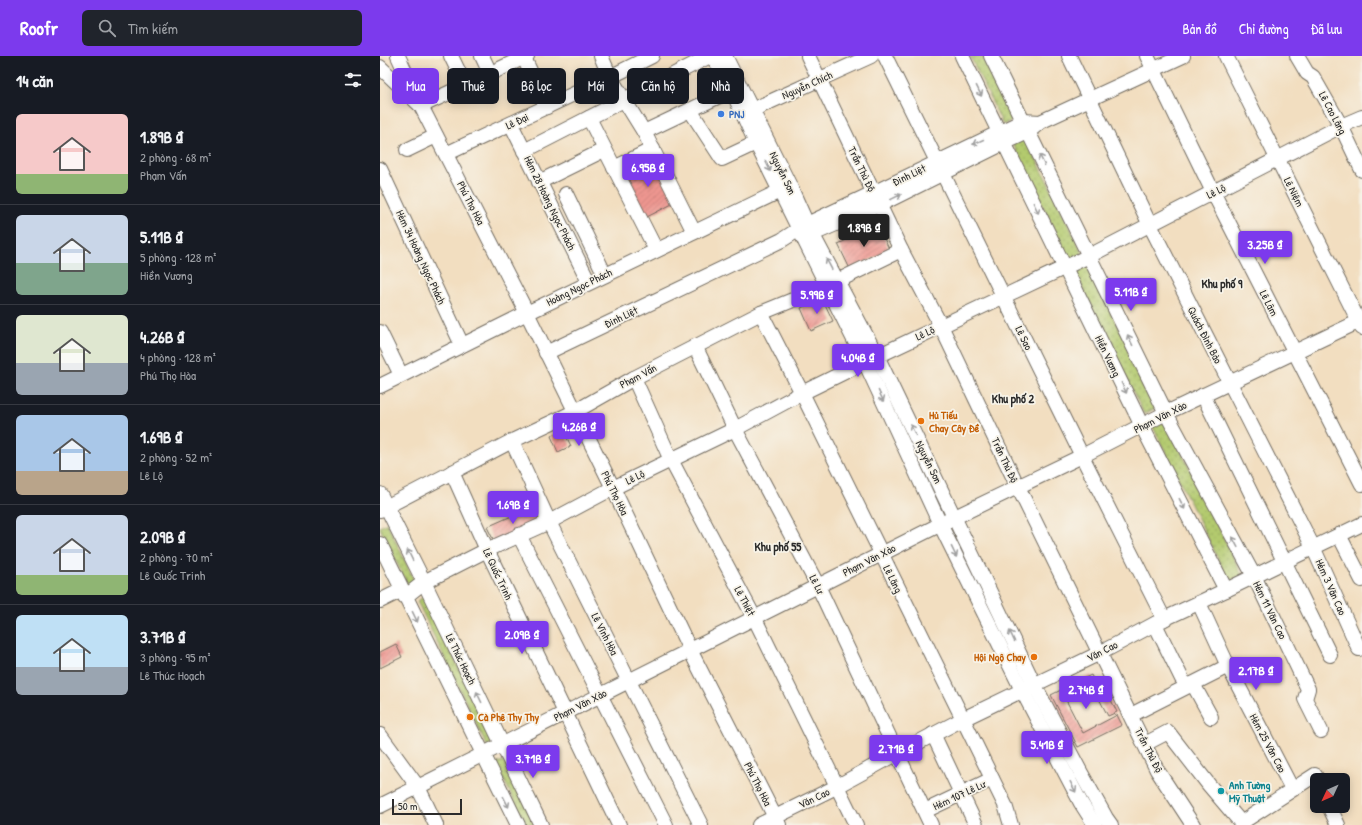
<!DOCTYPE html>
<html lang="vi">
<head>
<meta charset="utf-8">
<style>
	body { margin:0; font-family:"Patrick Hand",sans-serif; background:#20242c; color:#f1f3f6; height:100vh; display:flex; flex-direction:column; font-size:15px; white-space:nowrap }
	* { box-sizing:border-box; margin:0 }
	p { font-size:13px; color:#9ea1a6 }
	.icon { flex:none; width:22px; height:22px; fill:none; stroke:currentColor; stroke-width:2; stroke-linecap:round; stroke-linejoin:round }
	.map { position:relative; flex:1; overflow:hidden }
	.sheet { display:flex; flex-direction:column; background:#171b24; width:380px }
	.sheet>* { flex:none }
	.hud { position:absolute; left:12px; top:12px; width:380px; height:36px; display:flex; gap:8px }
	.needle { width:26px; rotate:226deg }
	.controls { position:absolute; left:930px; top:717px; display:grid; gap:8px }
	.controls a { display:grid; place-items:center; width:40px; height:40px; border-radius:6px; background:#171b24; box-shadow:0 2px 10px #0003; font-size:20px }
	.scale { position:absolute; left:12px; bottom:10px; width:70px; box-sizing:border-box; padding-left:4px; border:2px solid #2b2b2b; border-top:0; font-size:11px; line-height:14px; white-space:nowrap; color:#2b2b2b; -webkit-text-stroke:3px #f7f3e8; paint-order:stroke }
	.price { position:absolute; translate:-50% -34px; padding:0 9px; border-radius:4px; background:#7c3aed; color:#fff; font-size:13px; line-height:26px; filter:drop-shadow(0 1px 2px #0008) }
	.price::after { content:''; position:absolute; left:50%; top:24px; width:12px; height:9px; margin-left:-6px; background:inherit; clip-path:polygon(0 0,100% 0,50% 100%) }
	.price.on { background:#222; color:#fff }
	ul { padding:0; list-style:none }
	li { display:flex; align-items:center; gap:12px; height:100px; padding:0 16px }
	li+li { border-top:1px solid #363941 }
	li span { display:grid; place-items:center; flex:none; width:112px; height:80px; border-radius:6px; color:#555 }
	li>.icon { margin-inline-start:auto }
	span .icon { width:48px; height:48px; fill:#fffc; stroke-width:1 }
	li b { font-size:17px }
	h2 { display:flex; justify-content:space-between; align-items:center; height:48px; padding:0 16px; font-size:17px }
	.tag { padding:0 14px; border-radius:6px; background:#171b24; box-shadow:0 2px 10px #0003; font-size:14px; line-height:36px }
	.tag.on { background:#7c3aed; color:#fff }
	header { display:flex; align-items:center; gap:24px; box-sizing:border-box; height:56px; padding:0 20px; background:#7c3aed; color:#fff }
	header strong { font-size:19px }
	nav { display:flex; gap:22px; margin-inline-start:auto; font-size:14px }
	.search { width:280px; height:36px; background:#20242c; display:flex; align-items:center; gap:10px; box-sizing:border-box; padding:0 14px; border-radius:6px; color:#9ea1a6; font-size:15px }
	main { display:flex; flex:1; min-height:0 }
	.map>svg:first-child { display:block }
	.grass { fill:url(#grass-dots); stroke:#6f7a4c }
	.building { fill:url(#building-hatch) }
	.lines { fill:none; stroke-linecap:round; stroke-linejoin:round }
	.minor-casing { stroke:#716a5f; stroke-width:16 }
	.minor { stroke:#fff; stroke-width:14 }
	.oneway { stroke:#a0a0a0 }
	.shop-dot { fill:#3f7fe0; stroke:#f7f3e8; stroke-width:1.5 }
	.food-dot { fill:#e8710a; stroke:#f7f3e8; stroke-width:1.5 }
	.culture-dot { fill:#0f9aa8; stroke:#f7f3e8; stroke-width:1.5 }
	.labels { text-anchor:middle; stroke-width:3.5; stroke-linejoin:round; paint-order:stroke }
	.street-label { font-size:11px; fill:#2b2b2b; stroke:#f7f3e8 }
	.shop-label { font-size:11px; font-weight:bold; fill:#366cbe; stroke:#f7f3e8; text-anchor:start }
	.food-label { font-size:11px; font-weight:bold; fill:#c56008; stroke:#f7f3e8; text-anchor:start }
	.culture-label { font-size:11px; font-weight:bold; fill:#0d838f; stroke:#f7f3e8; text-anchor:start }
	.neighbourhood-label { font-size:12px; font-weight:bold; fill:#2b2b2b; stroke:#f7f3e8 }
</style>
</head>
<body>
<header>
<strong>Roofr</strong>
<div class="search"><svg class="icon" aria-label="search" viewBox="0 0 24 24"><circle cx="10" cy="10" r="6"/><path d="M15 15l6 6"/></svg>Tìm kiếm</div>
<nav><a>Bản đồ</a><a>Chỉ đường</a><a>Đã lưu</a></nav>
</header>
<main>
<section class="sheet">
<h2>14 căn<svg class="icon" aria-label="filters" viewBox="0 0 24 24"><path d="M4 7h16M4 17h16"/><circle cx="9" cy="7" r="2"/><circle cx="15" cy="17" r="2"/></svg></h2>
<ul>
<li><span style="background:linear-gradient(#f6c9c9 75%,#8fb573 0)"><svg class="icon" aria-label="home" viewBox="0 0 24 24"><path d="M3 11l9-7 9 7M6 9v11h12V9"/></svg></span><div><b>1.89B ₫</b><p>2 phòng · 68 m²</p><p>Phạm Vấn</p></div></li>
<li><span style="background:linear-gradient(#c9d6e8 60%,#7fa58c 0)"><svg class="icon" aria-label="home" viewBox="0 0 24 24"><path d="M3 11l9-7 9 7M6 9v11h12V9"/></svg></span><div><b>5.11B ₫</b><p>5 phòng · 128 m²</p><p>Hiền Vương</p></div></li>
<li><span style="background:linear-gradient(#dfe7d0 60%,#9aa5b1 0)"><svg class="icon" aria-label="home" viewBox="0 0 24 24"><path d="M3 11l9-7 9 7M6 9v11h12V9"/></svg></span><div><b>4.26B ₫</b><p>4 phòng · 128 m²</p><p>Phú Thọ Hòa</p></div></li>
<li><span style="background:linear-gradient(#a9c7e8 70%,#b9a48a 0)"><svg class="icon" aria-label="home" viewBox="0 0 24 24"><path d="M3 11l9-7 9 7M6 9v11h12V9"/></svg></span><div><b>1.69B ₫</b><p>2 phòng · 52 m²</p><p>Lê Lộ</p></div></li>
<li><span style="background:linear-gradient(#c9d6e8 75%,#8fb573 0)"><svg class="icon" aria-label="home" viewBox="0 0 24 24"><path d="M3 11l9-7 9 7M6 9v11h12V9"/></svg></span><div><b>2.09B ₫</b><p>2 phòng · 70 m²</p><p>Lê Quốc Trinh</p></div></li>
<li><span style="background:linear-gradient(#bfe0f5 65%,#9aa5b1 0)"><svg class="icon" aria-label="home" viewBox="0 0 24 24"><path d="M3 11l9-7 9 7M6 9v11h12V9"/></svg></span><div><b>3.71B ₫</b><p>3 phòng · 95 m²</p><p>Lê Thúc Hoạch</p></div></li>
</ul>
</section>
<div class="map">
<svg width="982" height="769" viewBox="0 0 982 769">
	<defs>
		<pattern id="grass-dots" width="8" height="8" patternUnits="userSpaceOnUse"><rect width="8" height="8" fill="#b3ca6e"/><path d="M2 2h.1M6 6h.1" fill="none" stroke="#92a45b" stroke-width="1.8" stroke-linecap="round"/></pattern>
		<pattern id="building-hatch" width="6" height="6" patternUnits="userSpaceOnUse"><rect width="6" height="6" fill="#ee9690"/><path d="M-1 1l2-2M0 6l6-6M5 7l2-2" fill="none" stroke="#c17b76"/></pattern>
	</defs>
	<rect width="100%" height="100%" fill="#f7f3e8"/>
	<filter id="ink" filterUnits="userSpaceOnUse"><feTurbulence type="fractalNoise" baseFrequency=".025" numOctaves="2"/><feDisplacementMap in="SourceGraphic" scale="8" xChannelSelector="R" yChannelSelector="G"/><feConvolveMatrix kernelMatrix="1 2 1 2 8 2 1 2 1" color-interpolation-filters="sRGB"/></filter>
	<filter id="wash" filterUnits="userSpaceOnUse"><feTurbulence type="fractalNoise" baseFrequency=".012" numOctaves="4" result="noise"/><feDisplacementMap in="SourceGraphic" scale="16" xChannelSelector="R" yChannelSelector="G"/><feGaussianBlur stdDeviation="0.9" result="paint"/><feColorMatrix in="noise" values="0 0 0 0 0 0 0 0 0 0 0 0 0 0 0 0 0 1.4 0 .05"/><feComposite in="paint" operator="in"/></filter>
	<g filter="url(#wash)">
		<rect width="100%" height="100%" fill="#f2dec0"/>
		<!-- grass -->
		<g class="grass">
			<path d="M 590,0 L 607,0 L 637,62 L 623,69 Z"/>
			<path d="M 645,80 L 703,198 L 689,204 L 632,86 Z"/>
			<path d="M 707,208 L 778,351 L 764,358 L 694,214 Z"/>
			<path d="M 786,365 L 862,519 L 849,525 L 773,371 Z"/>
			<path d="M 7,467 L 36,528 L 29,532 L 0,472 L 0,471 Z"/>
			<path d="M 44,541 L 115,686 L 107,690 L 37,545 Z"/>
			<path d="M 125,704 L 156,769 L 146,769 L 116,708 Z"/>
		</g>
		<g id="blocks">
			<!-- building -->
			<g class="building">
				<path d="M 274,100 L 296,146 L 263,163 L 240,118 Z"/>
				<path d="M 498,170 L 510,195 L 470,213 L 458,188 Z"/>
				<path d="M 442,242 L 453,265 L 431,275 L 421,252 Z"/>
				<path d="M 183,374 L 191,390 L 178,396 L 171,380 Z"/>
				<path d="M 152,451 L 160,466 L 115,487 L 107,471 Z"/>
				<path d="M 16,588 L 22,601 L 0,612 L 0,596 Z"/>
				<path d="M 711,619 L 716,629 L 722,626 L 737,656 L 728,660 L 713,631 L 686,644 L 703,677 L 737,659 L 742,669 L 698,691 L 671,639 Z"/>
			</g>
		</g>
	</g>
	<g filter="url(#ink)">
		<use href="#blocks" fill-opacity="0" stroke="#716a5f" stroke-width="1"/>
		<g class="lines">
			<!-- minor casing -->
			<g class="minor-casing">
				<g id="minor">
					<path d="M 18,0 L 41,50 L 147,0"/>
					<path d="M 71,0 L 85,29"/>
					<path d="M 102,0 L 110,17"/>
					<path d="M 221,0 L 230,21 L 264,76 L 314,176"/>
					<path d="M 333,0 L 352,34 L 376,87 L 485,306 L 560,468 L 642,634 L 701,747 L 715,769"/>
					<path d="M 345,0 L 410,130 L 427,168 L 497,300 L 654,628 L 701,717 L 726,762 L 731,769"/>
					<path d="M 428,0 L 521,194 L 561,270 L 638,431 L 777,714 L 813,769"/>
					<path d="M 505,0 L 702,400 L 784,563"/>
					<path d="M 582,0 L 762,370 L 846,534"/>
					<path d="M 611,0 L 786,357 L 874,520 L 928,633 L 925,643 L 941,675"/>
					<path d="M 689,0 L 770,169 L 933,491 L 979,593"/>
					<path d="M 767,0 L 833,136 L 982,428"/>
					<path d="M 846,0 L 982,272"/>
					<path d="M 917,0 L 927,17 L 933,21 L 961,70 L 982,114"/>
					<path d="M 144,2 L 167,51"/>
					<path d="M 0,11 L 41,50 L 147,257 L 233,432 L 310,594 L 399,769"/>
					<path d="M 310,54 L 342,103 L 376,87"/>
					<path d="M 363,58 L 491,0"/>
					<path d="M 209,62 L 276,194"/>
					<path d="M 131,68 L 209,226"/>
					<path d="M 264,76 L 352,34"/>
					<path d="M 27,94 L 56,80"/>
					<path d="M 144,95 L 330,0"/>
					<path d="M 66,98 L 230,21 L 272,0"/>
					<path d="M 234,112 L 273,93"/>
					<path d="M 0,113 L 82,289"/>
					<path d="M 159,126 L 224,94"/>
					<path d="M 186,138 L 225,219"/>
					<path d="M 424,182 L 499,149 L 624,87 L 648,76 L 660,66 L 803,0"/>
					<path d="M 381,257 L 422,337 L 583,663 L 625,749 L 631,769"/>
					<path d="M 0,276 L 21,319"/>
					<path d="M 315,290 L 355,373 L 438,530 L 551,769"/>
					<path d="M 166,297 L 402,184 L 427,168 L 493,137 L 643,65 L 660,66"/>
					<path d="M 254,322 L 291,404 L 374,561 L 476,769"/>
					<path d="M 0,330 L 147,257 L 400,135"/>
					<path d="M 823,339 L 950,599"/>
					<path d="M 132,385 L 169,466 L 321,769"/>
					<path d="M 72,416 L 107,494 L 239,769"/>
					<path d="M 0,438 L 44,526 L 161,769"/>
					<path d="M 0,454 L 132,385 L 196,355 L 254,322 L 381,257 L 447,230 L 521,194"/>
					<path d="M 139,479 L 286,769"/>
					<path d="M 959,479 L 982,524"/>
					<path d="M 0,488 L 138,769"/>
					<path d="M 25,541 L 44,526 L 107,494 L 169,466 L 233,432 L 355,373 L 422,337 L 485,306 L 709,200 L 961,70 L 982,61"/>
					<path d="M 0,545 L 22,534"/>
					<path d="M 819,547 L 848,610 L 912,733"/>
					<path d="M 775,568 L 802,623"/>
					<path d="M 813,628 L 831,661"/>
					<path d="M 751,659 L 848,610"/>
					<path d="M 553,678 L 596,769"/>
					<path d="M 0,679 L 38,731 L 56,769"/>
					<path d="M 765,688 L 788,676 L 829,729 L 863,769"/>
					<path d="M 0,750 L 575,461 L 702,400 L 786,357 L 982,264"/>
					<path d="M 949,750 L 958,769"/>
					<path d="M 545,755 L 612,723"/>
					<path d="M 861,767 L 935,719 L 937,724"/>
					<path d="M 379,769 L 456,731 L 518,697 L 583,663 L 720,597 L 784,563 L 846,534 L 982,468"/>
				</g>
			</g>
			<!-- minor -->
			<use href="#minor" class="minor"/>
		</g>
		<!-- one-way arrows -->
		<defs><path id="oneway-shaft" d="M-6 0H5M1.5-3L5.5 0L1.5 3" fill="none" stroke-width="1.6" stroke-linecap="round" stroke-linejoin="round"/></defs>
		<g class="oneway">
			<use href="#oneway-shaft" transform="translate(599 35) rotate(64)"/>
			<use href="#oneway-shaft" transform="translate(598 86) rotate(155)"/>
			<use href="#oneway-shaft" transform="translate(662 104) rotate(-116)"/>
			<use href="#oneway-shaft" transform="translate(388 110) rotate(64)"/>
			<use href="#oneway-shaft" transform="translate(516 141) rotate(-26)"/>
			<use href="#oneway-shaft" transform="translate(656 152) rotate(64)"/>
			<use href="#oneway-shaft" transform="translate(449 208) rotate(-118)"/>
			<use href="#oneway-shaft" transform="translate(750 284) rotate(-116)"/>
			<use href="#oneway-shaft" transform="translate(744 332) rotate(64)"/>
			<use href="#oneway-shaft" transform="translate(501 340) rotate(65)"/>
			<use href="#oneway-shaft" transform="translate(533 374) rotate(-116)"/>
			<use href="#oneway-shaft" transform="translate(802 448) rotate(63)"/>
			<use href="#oneway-shaft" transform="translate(855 486) rotate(-118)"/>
			<use href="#oneway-shaft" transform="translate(574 496) rotate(64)"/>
			<use href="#oneway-shaft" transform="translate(30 499) rotate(-116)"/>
			<use href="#oneway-shaft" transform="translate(35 561) rotate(64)"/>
			<use href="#oneway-shaft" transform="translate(632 580) rotate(-115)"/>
			<use href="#oneway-shaft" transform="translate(99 641) rotate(-116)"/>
			<use href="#oneway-shaft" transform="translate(693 731) rotate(62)"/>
			<use href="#oneway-shaft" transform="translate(126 746) rotate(63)"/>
		</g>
	</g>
	<!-- markers -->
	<circle class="shop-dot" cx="341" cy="58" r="4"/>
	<g class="food-dot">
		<circle cx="541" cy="365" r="4"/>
		<circle cx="654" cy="601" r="4"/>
		<circle cx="90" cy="661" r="4"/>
	</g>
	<circle class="culture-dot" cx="841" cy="735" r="4"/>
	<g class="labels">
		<!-- street labels -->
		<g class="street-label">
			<text transform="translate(427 29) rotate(-24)" y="4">Nguyễn Chích</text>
			<text transform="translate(953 57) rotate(62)" y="4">Lê Cao Lãng</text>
			<text transform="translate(137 65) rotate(-25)" y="4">Lê Đại</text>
			<text transform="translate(482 113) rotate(64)" y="4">Trần Thủ Độ</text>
			<text transform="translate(403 117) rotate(64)" y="4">Nguyễn Sơn</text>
			<text transform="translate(529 119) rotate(-26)" y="4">Đinh Liệt</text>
			<text transform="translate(836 135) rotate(-27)" y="4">Lê Lộ</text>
			<text transform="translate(914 136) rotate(64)" y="4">Lê Niệm</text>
			<text transform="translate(91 147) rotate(63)" y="4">Phú Thọ Hòa</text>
			<text transform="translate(170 147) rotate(64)" y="4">Hẻm 28 Hoàng Ngọc Phách</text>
			<text transform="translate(41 201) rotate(65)" y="4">Hẻm 34 Hoàng Ngọc Phách</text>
			<text transform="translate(199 231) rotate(-26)" y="4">Hoàng Ngọc Phách</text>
			<text transform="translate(889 247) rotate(63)" y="4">Lê Lâm</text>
			<text transform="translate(241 261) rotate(-26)" y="4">Đinh Liệt</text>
			<text transform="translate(545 277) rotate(-25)" y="4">Lê Lộ</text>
			<text transform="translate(825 279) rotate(63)" y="4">Quách Đình Bảo</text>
			<text transform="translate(644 282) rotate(64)" y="4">Lê Sao</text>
			<text transform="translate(728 300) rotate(64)" y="4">Hiền Vương</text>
			<text transform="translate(258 320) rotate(-28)" y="4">Phạm Vấn</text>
			<text transform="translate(780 361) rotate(-27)" y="4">Phạm Văn Xảo</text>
			<text transform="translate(625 404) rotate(65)" y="4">Trần Thủ Độ</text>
			<text transform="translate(549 406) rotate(64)" y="4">Nguyễn Sơn</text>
			<text transform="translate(255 421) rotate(-26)" y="4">Lê Lộ</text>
			<text transform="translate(235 437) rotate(64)" y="4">Phú Thọ Hòa</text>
			<text transform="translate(489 504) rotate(-27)" y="4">Phạm Văn Xảo</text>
			<text transform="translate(118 518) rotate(65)" y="4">Lê Quốc Trinh</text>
			<text transform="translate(513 523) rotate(63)" y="4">Lê Lăng</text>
			<text transform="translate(437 528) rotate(63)" y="4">Lê Lư</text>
			<text transform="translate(951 531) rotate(66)" y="4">Hẻm 3 Văn Cao</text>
			<text transform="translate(365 545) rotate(62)" y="4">Lê Thiệt</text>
			<text transform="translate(890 554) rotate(64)" y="4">Hẻm 11 Văn Cao</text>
			<text transform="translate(225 578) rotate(63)" y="4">Lê Vĩnh Hòa</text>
			<text transform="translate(722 595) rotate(-27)" y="4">Văn Cao</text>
			<text transform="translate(81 603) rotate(64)" y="4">Lê Thúc Hoạch</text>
			<text transform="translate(200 649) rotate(-27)" y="4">Phạm Văn Xảo</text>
			<text transform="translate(888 687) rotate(62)" y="4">Hẻm 25 Văn Cao</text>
			<text transform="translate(769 694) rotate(63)" y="4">Trần Thủ Độ</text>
			<text transform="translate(378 728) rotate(63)" y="4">Phú Thọ Hòa</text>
			<text transform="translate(579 739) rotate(-25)" y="4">Hẻm 107 Lê Lư</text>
			<text transform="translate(434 742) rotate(-26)" y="4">Văn Cao</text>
		</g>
		<!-- shop labels -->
		<g class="shop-label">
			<text x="349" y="62">PNJ</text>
		</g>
		<!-- food labels -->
		<g class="food-label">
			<text x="549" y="363">Hủ Tiếu<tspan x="549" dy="13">Chay Cây Đề</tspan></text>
			<text x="646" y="605" text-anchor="end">Hội Ngộ Chay</text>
			<text x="98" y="665">Cà Phê Thy Thy</text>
		</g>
		<!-- culture labels -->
		<g class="culture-label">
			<text x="849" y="733">Anh Tường<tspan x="849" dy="13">Mỹ Thuật</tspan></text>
		</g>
		<!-- neighbourhood labels -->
		<g class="neighbourhood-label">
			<text x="842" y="232">Khu phố 9</text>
			<text x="633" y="347">Khu phố 2</text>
			<text x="398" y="495">Khu phố 55</text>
		</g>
	</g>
</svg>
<div class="controls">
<a><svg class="needle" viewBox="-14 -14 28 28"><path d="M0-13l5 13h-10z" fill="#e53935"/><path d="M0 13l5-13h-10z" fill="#9ea1a6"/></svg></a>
</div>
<div class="scale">50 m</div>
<b class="price" style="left:268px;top:132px">6.95B ₫</b>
<b class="price on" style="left:484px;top:192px">1.89B ₫</b>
<b class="price" style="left:885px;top:209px">3.25B ₫</b>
<b class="price" style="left:751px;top:256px">5.11B ₫</b>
<b class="price" style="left:437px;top:259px">5.99B ₫</b>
<b class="price" style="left:478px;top:322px">4.04B ₫</b>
<b class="price" style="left:199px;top:391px">4.26B ₫</b>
<b class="price" style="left:133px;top:469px">1.69B ₫</b>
<b class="price" style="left:142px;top:599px">2.09B ₫</b>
<b class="price" style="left:876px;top:635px">2.17B ₫</b>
<b class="price" style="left:706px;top:654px">2.74B ₫</b>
<b class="price" style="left:667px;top:709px">5.41B ₫</b>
<b class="price" style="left:516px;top:713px">2.71B ₫</b>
<b class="price" style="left:153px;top:723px">3.71B ₫</b>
<div class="hud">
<a class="tag on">Mua</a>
<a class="tag">Thuê</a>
<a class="tag">Bộ lọc</a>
<a class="tag">Mới</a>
<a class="tag">Căn hộ</a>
<a class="tag">Nhà</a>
</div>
</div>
</main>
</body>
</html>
